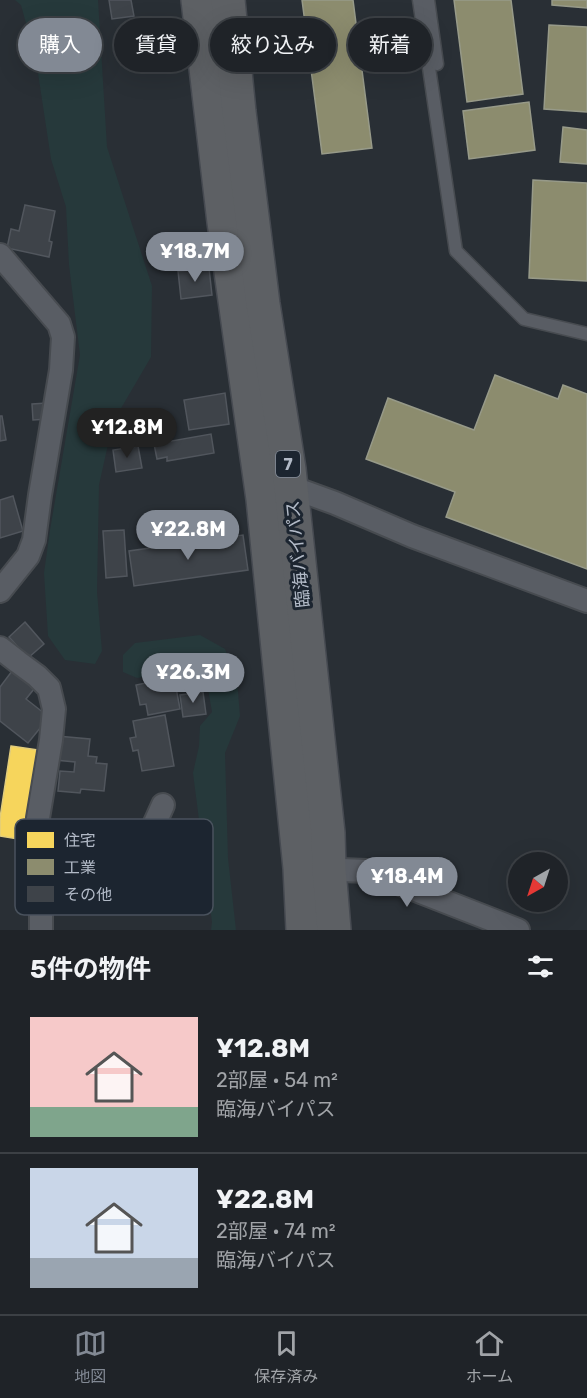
<!DOCTYPE html>
<html lang="ja">
<head>
<meta charset="utf-8">
<style>
	body { margin:0; font-family:Rubik,"Noto Sans JP",sans-serif; background:#272b30; color:#f1f3f6; height:100vh; display:flex; flex-direction:column; font-size:22px; white-space:nowrap }
	* { box-sizing:border-box; margin:0 }
	p { font-size:20px; color:#a1a4a8 }
	.icon { flex:none; width:33px; height:33px; fill:none; stroke:currentColor; stroke-width:2; stroke-linecap:round; stroke-linejoin:round }
	.map { position:relative; height:930px; overflow:hidden }
	.sheet { display:flex; flex-direction:column; background:#1f2328; flex:1 }
	.sheet>* { flex:none }
	.top-card { position:absolute; left:18px; top:18px; width:552px; height:54px; display:flex; gap:12px }
	.needle { width:39px; rotate:219deg }
	.fabs { position:absolute; left:508px; top:852px; display:grid; gap:12px }
	.fabs a { display:grid; place-items:center; width:60px; height:60px; border-radius:50%; background:#1f2328; box-shadow:0 6px 24px #0002,0 0 0 2px #3c4045; font-size:30px }
	.price { position:absolute; translate:-50% -51px; padding:0 14px; border-radius:21px; background:#828994; color:#fff; font-size:20px; line-height:39px; filter:drop-shadow(0 2px 3px #0008) }
	.price::after { content:''; position:absolute; left:50%; top:36px; width:18px; height:14px; margin-left:-9px; background:inherit; clip-path:polygon(0 0,100% 0,50% 100%) }
	.price.active { background:#222; color:#fff }
	ul { padding:0; list-style:none }
	li { display:flex; align-items:center; gap:18px; height:150px; padding:0 30px }
	li+li { border-top:2px solid #3c4045 }
	li span { display:grid; place-items:center; flex:none; width:168px; height:120px; border-radius:0px; color:#555 }
	li>.icon { margin-inline-start:auto }
	span .icon { width:72px; height:72px; fill:#fffc; stroke-width:1 }
	li b { font-size:26px }
	h2 { display:flex; justify-content:space-between; align-items:center; height:72px; padding:0 30px; font-size:26px }
	.chip { padding:0 21px; border-radius:27px; background:#1f2328; box-shadow:0 6px 24px #0002,0 0 0 2px #3c4045; font-size:21px; line-height:54px }
	.chip.active { background:#828994; color:#fff }
	.tab-bar { display:flex; justify-content:space-around; align-items:center; height:84px; border-top:2px solid #3c4045; background:#1f2328; font-size:16px; color:#a1a4a8 }
	.tab-bar a { display:grid; justify-items:center; gap:3px }
	.tab-bar .active { color:#828994 }
	.map>svg:first-child { display:block }
	.green { fill:#26393b }
	.homes { fill:#f6d55c; stroke:#e2cd7c; stroke-width:1.5 }
	.industry { fill:#8c8c6e; stroke:#979a89; stroke-width:1.5 }
	.building { fill:#3e4349; stroke:#51565d; stroke-width:1.5 }
	.lines { fill:none; stroke-linecap:round; stroke-linejoin:round }
	.lane-casing { stroke:#474b50; stroke-width:15 }
	.street-casing { stroke:#474b50; stroke-width:26 }
	.highway-casing { stroke:#464a51; stroke-width:36 }
	.lane { stroke:#595d64; stroke-width:12 }
	.street { stroke:#595d64; stroke-width:22 }
	.highway { stroke:#5d6064; stroke-width:33 }
	.labels { text-anchor:middle; stroke-width:6; stroke-linejoin:round; paint-order:stroke }
	.shield { fill:#1c2530; stroke:#858d9a; stroke-width:1.5 }
	.shield-label { font-size:16px; font-weight:bold; fill:#b2bac7 }
	.street-label { font-size:18px; fill:#b2bac7; stroke:#1c2530 }
	.key { fill:#1c2530; stroke:#49525d; stroke-width:1.5 }
	.key-label { font-size:16px; fill:#b2bac7 }
</style>
</head>
<body>
<div class="map">
<svg width="587" height="930" viewBox="0 0 587 930">
	<rect width="100%" height="100%" fill="#292f35"/>
	<!-- green -->
	<g class="green">
		<path d="M 15,0 L 98,0 L 107,147 L 152,286 L 151,357 L 113,422 L 99,485 L 97,592 L 102,651 L 95,664 L 65,660 L 48,636 L 44,573 L 50,530 L 80,355 L 69,265 L 66,207 L 51,159 L 36,60 L 21,5 Z"/>
		<path d="M 200,635 L 225,649 L 237,680 L 240,716 L 225,753 L 228,858 L 236,930 L 211,930 L 212,922 L 193,773 L 199,746 L 200,726 L 212,712 L 208,689 L 201,675 L 180,671 L 137,678 L 123,672 L 123,655 L 135,643 Z"/>
	</g>
	<!-- homes -->
	<path class="homes" d="M 11,746 L 44,751 L 30,841 L 0,836 L 0,818 Z"/>
	<!-- industry -->
	<g class="industry">
		<path d="M 302,0 L 353,0 L 372,148 L 322,154 Z"/>
		<path d="M 454,0 L 511,0 L 523,94 L 467,102 Z"/>
		<path d="M 552,0 L 587,0 L 587,8 L 552,5 Z"/>
		<path d="M 549,25 L 587,27 L 587,112 L 544,109 Z"/>
		<path d="M 529,102 L 535,150 L 469,159 L 463,111 Z"/>
		<path d="M 563,127 L 587,130 L 587,164 L 560,162 Z"/>
		<path d="M 533,180 L 587,183 L 587,281 L 529,278 Z"/>
		<path d="M 495,375 L 558,399 L 563,385 L 587,394 L 587,569 L 446,517 L 455,492 L 366,459 L 388,398 L 474,430 Z"/>
	</g>
	<!-- building -->
	<g class="building">
		<path d="M 109,0 L 131,0 L 134,16 L 112,19 Z"/>
		<path d="M 25,205 L 55,211 L 49,241 L 52,242 L 49,257 L 7,248 L 11,229 L 19,231 Z"/>
		<path d="M 209,268 L 212,295 L 181,299 L 178,271 Z"/>
		<path d="M 225,393 L 229,424 L 189,430 L 184,400 Z"/>
		<path d="M 47,403 L 48,419 L 33,420 L 32,404 Z"/>
		<path d="M 0,416 L 2,416 L 6,440 L 0,441 Z"/>
		<path d="M 211,434 L 214,453 L 167,461 L 167,457 L 157,459 L 154,444 Z"/>
		<path d="M 138,446 L 142,468 L 116,472 L 113,450 Z"/>
		<path d="M 13,496 L 23,531 L 0,538 L 0,500 Z"/>
		<path d="M 124,530 L 127,576 L 106,578 L 103,531 Z"/>
		<path d="M 243,535 L 248,570 L 134,586 L 129,551 Z"/>
		<path d="M 25,622 L 44,644 L 28,658 L 9,637 Z"/>
		<path d="M 12,671 L 34,689 L 26,699 L 49,717 L 28,743 L 0,721 L 0,687 Z"/>
		<path d="M 174,677 L 180,709 L 148,715 L 146,704 L 140,705 L 136,685 Z"/>
		<path d="M 203,692 L 206,714 L 183,717 L 180,695 Z"/>
		<path d="M 165,715 L 174,766 L 142,771 L 138,750 L 133,751 L 130,738 L 136,737 L 133,721 Z"/>
		<path d="M 57,736 L 90,739 L 88,756 L 97,757 L 96,763 L 107,764 L 104,791 L 81,789 L 80,793 L 58,791 L 60,771 L 74,772 L 75,762 L 55,760 Z"/>
	</g>
	<g class="lines">
		<!-- lane casing -->
		<g class="lane-casing">
			<g id="lane">
				<path d="M 419,0 L 456,251 L 524,319 L 587,334"/>
				<path d="M 428,0 L 437,64"/>
			</g>
		</g>
		<!-- street casing -->
		<g class="street-casing">
			<g id="street">
				<path d="M 0,255 L 59,324 L 63,337 L 61,370 L 40,495 L 34,540 L 28,556 L 0,591"/>
				<path d="M 291,487 L 335,503 L 412,536 L 587,601"/>
				<path d="M 0,648 L 18,662 L 37,676 L 49,688 L 54,709 L 51,740 L 38,818 L 41,868 L 41,930"/>
				<path d="M 316,869 L 367,871 L 518,930"/>
				<path d="M 41,878 L 96,871 L 123,865 L 140,851 L 150,834 L 163,805"/>
			</g>
		</g>
		<!-- highway casing -->
		<g class="highway-casing">
			<g id="highway">
				<path d="M 198,0 L 224,222 L 263,499 L 300,868 L 303,930"/>
				<path d="M 228,0 L 239,112 L 263,304 L 289,469 L 328,833 L 329,869 L 334,930"/>
			</g>
		</g>
		<!-- lane -->
		<use href="#lane" class="lane"/>
		<!-- street -->
		<use href="#street" class="street"/>
		<!-- highway -->
		<use href="#highway" class="highway"/>
	</g>
	<g class="labels">
		<!-- shield labels -->
		<rect class="shield" x="276" y="451" width="24" height="26" rx="4.5"/>
		<g class="shield-label">
			<text x="288" y="470">7</text>
		</g>
		<!-- street labels -->
		<g class="street-label">
			<text transform="translate(298 554) rotate(-96)" y="6">臨海バイパス</text>
		</g>
	</g>
	<!-- legend -->
	<rect x="15" y="819" width="198" height="96" rx="9" class="key"/>
	<rect x="27" y="832" width="27" height="16" fill="#f6d55c"/>
	<rect x="27" y="859" width="27" height="16" fill="#8c8c6e"/>
	<rect x="27" y="886" width="27" height="16" fill="#3e4349"/>
	<g class="key-label">
		<text x="64" y="846">住宅</text>
		<text x="64" y="873">工業</text>
		<text x="64" y="900">その他</text>
	</g>
</svg>
<div class="fabs">
<a><svg class="needle" viewBox="-14 -14 28 28"><path d="M0-13l5 13h-10z" fill="#e53935"/><path d="M0 13l5-13h-10z" fill="#a1a4a8"/></svg></a>
</div>
<b class="price" style="left:195px;top:283px">¥18.7M</b>
<b class="price active" style="left:127px;top:459px">¥12.8M</b>
<b class="price" style="left:188px;top:561px">¥22.8M</b>
<b class="price" style="left:193px;top:704px">¥26.3M</b>
<b class="price" style="left:407px;top:908px">¥18.4M</b>
<div class="top-card">
<a class="chip active">購入</a>
<a class="chip">賃貸</a>
<a class="chip">絞り込み</a>
<a class="chip">新着</a>
</div>
</div>
<section class="sheet">
<h2>5件の物件<svg class="icon" aria-label="filters" viewBox="0 0 24 24"><path d="M4 7h16M4 17h16"/><circle cx="9" cy="7" r="2"/><circle cx="15" cy="17" r="2"/></svg></h2>
<ul>
<li><span style="background:linear-gradient(#f6c9c9 75%,#7fa58c 0)"><svg class="icon" aria-label="home" viewBox="0 0 24 24"><path d="M3 11l9-7 9 7M6 9v11h12V9"/></svg></span><div><b>¥12.8M</b><p>2部屋 · 54 m²</p><p>臨海バイパス</p></div></li>
<li><span style="background:linear-gradient(#c9d6e8 75%,#9aa5b1 0)"><svg class="icon" aria-label="home" viewBox="0 0 24 24"><path d="M3 11l9-7 9 7M6 9v11h12V9"/></svg></span><div><b>¥22.8M</b><p>2部屋 · 74 m²</p><p>臨海バイパス</p></div></li>
</ul>
</section>
<nav class="tab-bar">
<a class="active"><svg class="icon" aria-label="map" viewBox="0 0 24 24"><path d="M3 6l6-2 6 2 6-2v14l-6 2-6-2-6 2zM9 4v14M15 6v14"/></svg>地図</a>
<a><svg class="icon" aria-label="saved" viewBox="0 0 24 24"><path d="M7 4h10v16l-5-4-5 4z"/></svg>保存済み</a>
<a><svg class="icon" aria-label="home" viewBox="0 0 24 24"><path d="M3 11l9-7 9 7M6 9v11h12V9"/></svg>ホーム</a>
</nav>
</body>
</html>
